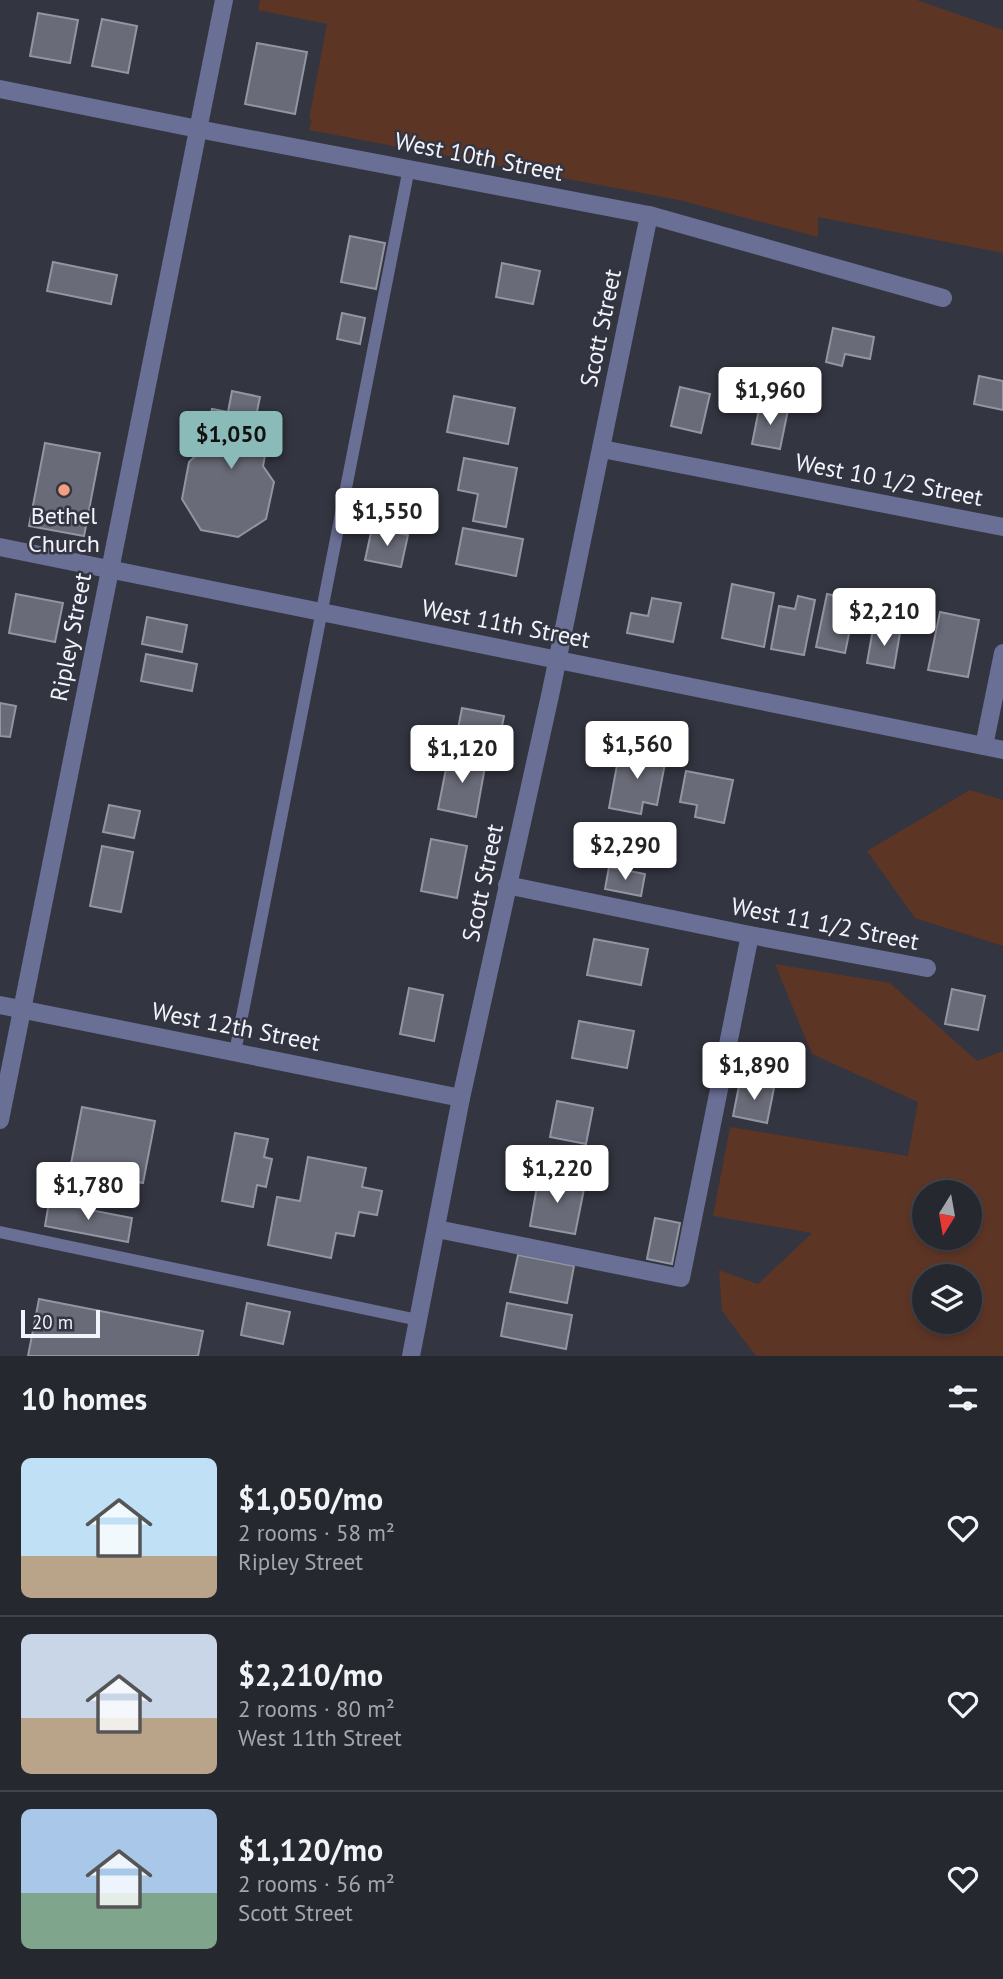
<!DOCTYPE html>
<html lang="en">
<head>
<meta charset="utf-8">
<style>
	body { margin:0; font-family:"PT Sans",sans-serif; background:#2e3038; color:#f1f3f6; height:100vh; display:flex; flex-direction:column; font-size:26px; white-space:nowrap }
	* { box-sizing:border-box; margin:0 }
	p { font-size:23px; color:#a4a6ab }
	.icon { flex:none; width:38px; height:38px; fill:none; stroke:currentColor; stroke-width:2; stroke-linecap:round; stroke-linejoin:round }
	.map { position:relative; height:1356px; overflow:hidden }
	.sheet { display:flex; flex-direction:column; background:#262830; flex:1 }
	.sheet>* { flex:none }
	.needle { width:46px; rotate:191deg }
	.controls { position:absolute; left:912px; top:1180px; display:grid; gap:14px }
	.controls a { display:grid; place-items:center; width:70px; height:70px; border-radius:50%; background:#262830; box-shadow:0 4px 10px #0003,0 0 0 2px #42444c; font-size:35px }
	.scale { position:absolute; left:21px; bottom:18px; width:79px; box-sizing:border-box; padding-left:7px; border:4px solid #f2f3fb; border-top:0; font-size:19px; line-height:24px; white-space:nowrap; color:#f2f3fb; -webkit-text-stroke:5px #333540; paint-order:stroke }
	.price { position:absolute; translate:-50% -60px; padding:0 16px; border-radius:7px; background:#fff; color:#222; font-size:23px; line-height:46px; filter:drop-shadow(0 2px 4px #0008) }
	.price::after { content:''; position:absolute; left:50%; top:42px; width:21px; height:16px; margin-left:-10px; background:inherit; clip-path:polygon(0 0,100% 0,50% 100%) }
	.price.current { background:#8bbbb9; color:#111 }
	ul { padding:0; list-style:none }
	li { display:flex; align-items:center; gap:21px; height:175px; padding:0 21px }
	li+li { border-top:2px solid #42444c }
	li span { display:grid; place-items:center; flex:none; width:196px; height:140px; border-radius:10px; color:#555 }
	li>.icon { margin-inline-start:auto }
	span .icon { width:84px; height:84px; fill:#fffc; stroke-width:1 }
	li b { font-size:30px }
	h2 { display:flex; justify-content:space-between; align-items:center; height:84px; padding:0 21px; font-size:30px }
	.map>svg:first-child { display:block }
	.green { fill:#5d3525; fill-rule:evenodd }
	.building { fill:#696b78; stroke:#9295a2; stroke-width:2 }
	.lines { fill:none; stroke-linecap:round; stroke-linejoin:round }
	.service { stroke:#696f95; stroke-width:12 }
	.minor { stroke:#696f95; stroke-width:18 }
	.poi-dot { fill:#f2a080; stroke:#333540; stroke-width:2.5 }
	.labels { text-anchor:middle; stroke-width:5; stroke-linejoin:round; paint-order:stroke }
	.street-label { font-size:24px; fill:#f2f3fb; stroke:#333540 }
	.poi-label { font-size:24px; fill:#f2f3fb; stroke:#333540 }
</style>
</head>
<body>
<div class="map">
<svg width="1003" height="1356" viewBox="0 0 1003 1356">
	<rect width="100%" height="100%" fill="#333540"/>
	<!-- green -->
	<g class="green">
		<path d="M 260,0 L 917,0 L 1003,30 L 1003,253 L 818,217 L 818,237 L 679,200 L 309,130 L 312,120 L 309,119 L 327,24 L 258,10 Z"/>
		<path d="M 970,790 L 1003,800 L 1003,946 L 915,918 L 867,851 Z"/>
		<path d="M 775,964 L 890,983 L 977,1061 L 1003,1051 L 1003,1356 L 756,1356 L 722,1311 L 719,1270 L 758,1284 L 812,1233 L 713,1216 L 730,1127 L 908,1156 L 918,1102 L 812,1054 ZM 924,1192 L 970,1192 L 970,1237 L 924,1237 ZM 924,1276 L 970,1276 L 970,1321 L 924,1321 Z"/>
	</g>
	<!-- building -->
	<g class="building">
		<path d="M 38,13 L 78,20 L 70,63 L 30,56 Z"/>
		<path d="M 102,19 L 137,26 L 128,73 L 92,66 Z"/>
		<path d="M 257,43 L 307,52 L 295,114 L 245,104 Z"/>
		<path d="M 350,236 L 385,243 L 376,289 L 341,282 Z"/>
		<path d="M 53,262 L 117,275 L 111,304 L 47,291 Z"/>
		<path d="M 502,263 L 540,271 L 533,304 L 496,297 Z"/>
		<path d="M 342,313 L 365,318 L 360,344 L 337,339 Z"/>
		<path d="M 833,328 L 874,337 L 870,359 L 845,354 L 842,366 L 826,362 Z"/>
		<path d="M 979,376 L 1003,381 L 1003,410 L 974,404 Z"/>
		<path d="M 680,387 L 710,394 L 701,433 L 671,426 Z"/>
		<path d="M 232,391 L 260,397 L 255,421 L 271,424 L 263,466 L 274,482 L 266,519 L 238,537 L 201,530 L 182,499 L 189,462 L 204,448 L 212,409 L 228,412 Z"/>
		<path d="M 454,396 L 515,408 L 508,444 L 447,432 Z"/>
		<path d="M 760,404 L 788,410 L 780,449 L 752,444 Z"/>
		<path d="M 45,443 L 100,453 L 84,536 L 29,526 Z"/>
		<path d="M 464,458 L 517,468 L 506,527 L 473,521 L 478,494 L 458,490 Z"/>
		<path d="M 372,528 L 408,535 L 401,567 L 365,560 Z"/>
		<path d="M 463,528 L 523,539 L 516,576 L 456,564 Z"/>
		<path d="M 732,584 L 774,593 L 764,647 L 722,638 Z"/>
		<path d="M 16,594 L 63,603 L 55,642 L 9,633 Z"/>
		<path d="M 827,594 L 856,600 L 845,653 L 816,647 Z"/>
		<path d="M 798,596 L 815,600 L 804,655 L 771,649 L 779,606 L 795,609 Z"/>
		<path d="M 652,598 L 681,603 L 673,642 L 627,633 L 631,613 L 648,616 Z"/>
		<path d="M 940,612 L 979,620 L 968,677 L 928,670 Z"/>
		<path d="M 147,617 L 187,625 L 182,652 L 142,644 Z"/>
		<path d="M 873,629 L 900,633 L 894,668 L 867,663 Z"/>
		<path d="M 146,654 L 197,664 L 192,691 L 141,681 Z"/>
		<path d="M 0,703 L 16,706 L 10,737 L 0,736 Z"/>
		<path d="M 462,708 L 504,716 L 498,747 L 456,739 Z"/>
		<path d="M 620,749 L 666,758 L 657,805 L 643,802 L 641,814 L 609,808 Z"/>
		<path d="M 449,754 L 486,761 L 476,817 L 438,809 Z"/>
		<path d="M 686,771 L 733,780 L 724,823 L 695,817 L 697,805 L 680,802 Z"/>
		<path d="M 109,805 L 140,811 L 134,838 L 103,832 Z"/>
		<path d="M 431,839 L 467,846 L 457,898 L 421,891 Z"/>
		<path d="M 102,846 L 133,852 L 121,912 L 90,906 Z"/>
		<path d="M 609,867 L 645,874 L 641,896 L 605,889 Z"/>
		<path d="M 594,939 L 648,949 L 641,985 L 587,975 Z"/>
		<path d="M 409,988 L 443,995 L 434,1041 L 400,1034 Z"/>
		<path d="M 952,989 L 985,996 L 978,1030 L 945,1024 Z"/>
		<path d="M 579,1021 L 634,1031 L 627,1068 L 572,1058 Z"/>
		<path d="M 740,1081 L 774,1088 L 767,1123 L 733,1116 Z"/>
		<path d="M 557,1101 L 593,1108 L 586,1144 L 550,1137 Z"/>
		<path d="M 82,1107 L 155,1121 L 143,1183 L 70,1169 Z"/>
		<path d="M 235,1133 L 268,1139 L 264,1157 L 272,1159 L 266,1187 L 257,1185 L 253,1207 L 222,1201 Z"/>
		<path d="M 308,1157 L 366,1168 L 362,1187 L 382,1191 L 377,1215 L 359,1212 L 354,1236 L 336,1233 L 331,1258 L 268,1245 L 277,1197 L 300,1201 Z"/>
		<path d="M 539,1175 L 585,1184 L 575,1234 L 530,1226 Z"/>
		<path d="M 49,1202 L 132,1218 L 128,1242 L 45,1226 Z"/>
		<path d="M 655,1218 L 680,1223 L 672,1264 L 647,1259 Z"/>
		<path d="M 518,1255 L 574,1266 L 567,1303 L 510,1292 Z"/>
		<path d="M 39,1299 L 203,1331 L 198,1356 L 28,1356 Z"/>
		<path d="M 247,1303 L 290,1312 L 283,1344 L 241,1335 Z"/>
		<path d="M 507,1303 L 572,1315 L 566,1349 L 501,1336 Z"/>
	</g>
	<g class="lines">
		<!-- service -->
		<g class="service">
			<path d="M 235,1052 L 409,168"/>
			<path d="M 0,1232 L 418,1320"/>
		</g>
		<!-- minor -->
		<g class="minor">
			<path d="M 0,89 L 198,129 L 649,215 L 943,298"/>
			<path d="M 602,449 L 1003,527"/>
			<path d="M 0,547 L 1003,750"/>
			<path d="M 984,746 L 1003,653"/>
			<path d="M 507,885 L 750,935 L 927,968"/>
			<path d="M 0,1005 L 461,1098"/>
			<path d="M 0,1120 L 224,0"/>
			<path d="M 437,1229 L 681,1278 L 750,935"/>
			<path d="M 411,1356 L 461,1098 L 551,691 L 649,215"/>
		</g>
	</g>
	<!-- markers -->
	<circle class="poi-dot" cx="64" cy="490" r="7"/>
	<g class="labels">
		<!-- street labels -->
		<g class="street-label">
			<text transform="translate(479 157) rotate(11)" y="8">West 10th Street</text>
			<text transform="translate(601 328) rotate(-78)" y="8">Scott Street</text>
			<text transform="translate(889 480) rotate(11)" y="8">West 10 1/2 Street</text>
			<text transform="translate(506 624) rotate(11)" y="8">West 11th Street</text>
			<text transform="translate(71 637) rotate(-79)" y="8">Ripley Street</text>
			<text transform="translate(483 883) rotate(-78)" y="8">Scott Street</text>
			<text transform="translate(825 924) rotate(11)" y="8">West 11 1/2 Street</text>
			<text transform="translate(236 1027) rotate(11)" y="8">West 12th Street</text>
		</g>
		<!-- poi labels -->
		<g class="poi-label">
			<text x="64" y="524">Bethel<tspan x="64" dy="28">Church</tspan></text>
		</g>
	</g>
</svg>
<div class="controls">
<a><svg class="needle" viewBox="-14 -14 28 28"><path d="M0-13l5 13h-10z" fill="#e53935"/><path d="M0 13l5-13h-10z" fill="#a4a6ab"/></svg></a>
<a><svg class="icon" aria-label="layers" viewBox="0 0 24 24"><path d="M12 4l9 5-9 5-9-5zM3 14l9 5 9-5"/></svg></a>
</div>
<div class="scale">20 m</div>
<b class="price" style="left:770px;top:427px">$1,960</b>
<b class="price current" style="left:231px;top:471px">$1,050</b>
<b class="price" style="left:387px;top:548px">$1,550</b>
<b class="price" style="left:884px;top:648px">$2,210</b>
<b class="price" style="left:637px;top:781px">$1,560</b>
<b class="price" style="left:462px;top:785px">$1,120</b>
<b class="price" style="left:625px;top:882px">$2,290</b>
<b class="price" style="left:754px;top:1102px">$1,890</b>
<b class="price" style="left:557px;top:1205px">$1,220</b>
<b class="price" style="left:88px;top:1222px">$1,780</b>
</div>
<section class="sheet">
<h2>10 homes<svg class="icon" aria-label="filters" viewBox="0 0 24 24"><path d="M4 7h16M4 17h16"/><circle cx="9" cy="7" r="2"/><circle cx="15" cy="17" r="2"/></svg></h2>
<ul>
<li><span style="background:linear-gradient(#bfe0f5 70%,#b9a48a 0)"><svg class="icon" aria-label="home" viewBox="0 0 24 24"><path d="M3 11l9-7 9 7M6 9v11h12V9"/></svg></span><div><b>$1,050/mo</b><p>2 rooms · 58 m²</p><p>Ripley Street</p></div><svg class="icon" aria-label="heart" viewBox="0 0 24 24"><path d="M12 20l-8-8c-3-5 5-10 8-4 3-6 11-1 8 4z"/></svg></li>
<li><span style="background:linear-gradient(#c9d6e8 60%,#b9a48a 0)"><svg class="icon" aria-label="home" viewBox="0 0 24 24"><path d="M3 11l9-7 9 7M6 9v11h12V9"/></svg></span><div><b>$2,210/mo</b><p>2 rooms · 80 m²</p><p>West 11th Street</p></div><svg class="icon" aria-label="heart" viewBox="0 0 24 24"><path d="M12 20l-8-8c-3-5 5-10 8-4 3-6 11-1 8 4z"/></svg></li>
<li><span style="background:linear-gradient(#a9c7e8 60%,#7fa58c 0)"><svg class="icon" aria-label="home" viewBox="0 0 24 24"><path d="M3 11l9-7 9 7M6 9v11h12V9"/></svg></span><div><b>$1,120/mo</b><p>2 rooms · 56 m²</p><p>Scott Street</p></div><svg class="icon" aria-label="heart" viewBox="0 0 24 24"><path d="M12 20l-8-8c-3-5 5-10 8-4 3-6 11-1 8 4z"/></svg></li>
</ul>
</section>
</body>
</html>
